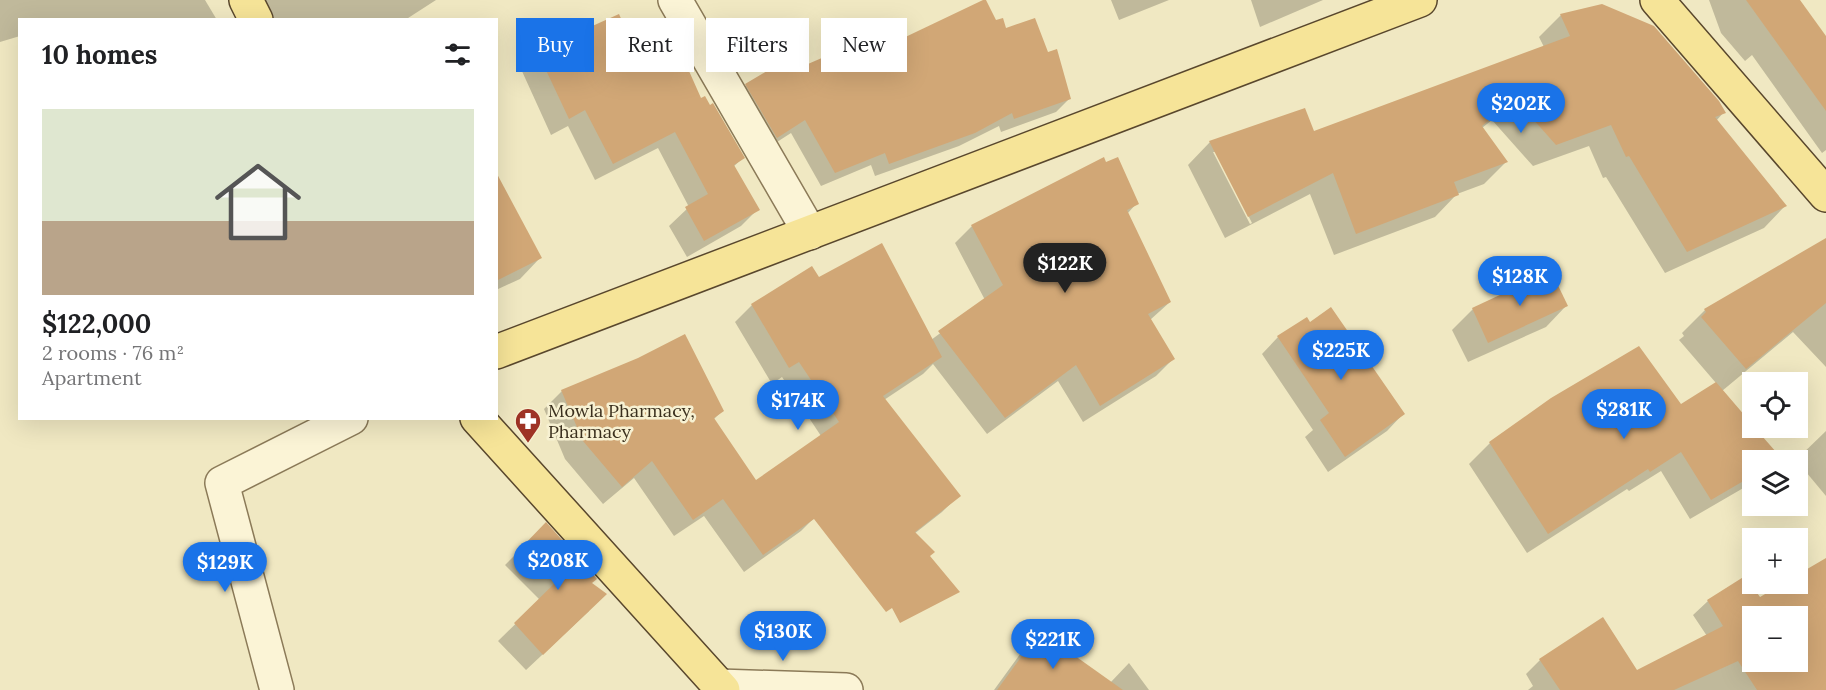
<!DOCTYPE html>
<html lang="en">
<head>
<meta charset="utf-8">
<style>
	body { margin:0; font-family:Lora,serif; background:#f2f2f2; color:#202124; height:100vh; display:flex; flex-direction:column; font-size:22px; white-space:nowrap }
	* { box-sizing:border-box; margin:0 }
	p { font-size:20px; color:#757577 }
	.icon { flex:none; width:33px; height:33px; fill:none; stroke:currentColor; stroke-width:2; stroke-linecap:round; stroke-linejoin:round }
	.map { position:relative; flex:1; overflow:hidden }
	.panel { position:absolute; left:18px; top:18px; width:480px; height:402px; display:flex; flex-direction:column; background:#fff; border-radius:0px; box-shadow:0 6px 24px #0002 }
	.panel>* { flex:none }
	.hud { position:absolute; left:516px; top:18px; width:570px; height:54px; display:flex; gap:12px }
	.controls { position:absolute; left:1742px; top:372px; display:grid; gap:12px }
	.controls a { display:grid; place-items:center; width:66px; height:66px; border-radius:0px; background:#fff; box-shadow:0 6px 24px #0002; font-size:30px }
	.price { position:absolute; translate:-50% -51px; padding:0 14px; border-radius:21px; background:#1a73e8; color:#fff; font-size:20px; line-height:39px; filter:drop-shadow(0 2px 3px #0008) }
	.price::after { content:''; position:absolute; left:50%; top:36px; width:18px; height:14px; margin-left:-9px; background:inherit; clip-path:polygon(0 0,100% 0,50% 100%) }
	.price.active { background:#222; color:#fff }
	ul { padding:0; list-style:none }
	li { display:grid; align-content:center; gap:12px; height:318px; padding:0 24px }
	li+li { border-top:2px solid #e0e0e0 }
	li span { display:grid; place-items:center; height:186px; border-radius:0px; color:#555 }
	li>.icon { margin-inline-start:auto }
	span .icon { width:108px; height:108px; fill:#fffc; stroke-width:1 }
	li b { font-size:26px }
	h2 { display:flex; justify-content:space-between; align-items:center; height:72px; padding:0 24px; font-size:26px }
	.chip { padding:0 21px; border-radius:0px; background:#fff; box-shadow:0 6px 24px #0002; font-size:21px; line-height:54px }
	.chip.active { background:#1a73e8; color:#fff }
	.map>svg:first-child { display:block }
	.shadow { fill:#0003; fill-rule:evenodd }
	.building { fill:#d1a776; fill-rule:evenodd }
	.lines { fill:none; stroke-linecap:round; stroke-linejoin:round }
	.minor-casing { stroke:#8b7a58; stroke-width:36 }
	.major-casing { stroke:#59472d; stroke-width:36 }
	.minor { stroke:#fbf4d6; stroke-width:33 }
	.major { stroke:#f6e498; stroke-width:33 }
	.labels { text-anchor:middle; stroke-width:5; stroke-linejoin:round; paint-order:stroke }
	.poi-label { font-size:18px; fill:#3a2f1d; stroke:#f7f1d2; text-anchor:start }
</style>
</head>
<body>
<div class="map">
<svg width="1826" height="690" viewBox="0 0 1826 690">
	<rect width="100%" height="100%" fill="#f0e8c2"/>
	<!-- shadow -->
	<g class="shadow">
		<path d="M 0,0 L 205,0 L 217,20 L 20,20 L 20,36 L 0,42 Z"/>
		<path d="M 257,0 L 436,0 L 405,20 L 274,20 L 272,16 L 266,20 Z"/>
		<path d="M 1111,0 L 1169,0 L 1119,20 Z"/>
		<path d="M 1251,0 L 1323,0 L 1260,27 Z"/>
		<path d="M 1709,0 L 1799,0 L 1804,6 L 1803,7 L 1826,39 L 1826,150 L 1822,153 L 1752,55 L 1745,61 L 1721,33 Z"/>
		<path d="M 1561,15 L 1724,112 L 1716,121 L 1785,206 L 1764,228 L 1665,273 L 1606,177 L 1603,178 L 1589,146 L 1533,166 L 1492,120 L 1482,128 L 1506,162 L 1484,184 L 1457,194 L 1435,217 L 1334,255 L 1310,194 L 1225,238 L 1188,165 L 1210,142 L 1313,133 L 1544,47 L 1539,37 ZM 1213,152 L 1216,152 L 1252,223 L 1250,224 Z"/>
		<path d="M 996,22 L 1047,54 L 1070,98 L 1056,112 L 1001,132 L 999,126 L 959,146 L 875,176 L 871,165 L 821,186 L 791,133 L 763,151 L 733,99 L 746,85 L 800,69 L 896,43 Z"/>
		<path d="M 538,52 L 635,54 L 700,100 L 743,158 L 733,167 L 758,209 L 741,226 L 687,257 L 669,226 L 689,207 L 658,148 L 595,180 L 568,126 L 551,135 L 521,69 Z"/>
		<path d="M 1106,164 L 1137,203 L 1127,214 L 1170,302 L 1150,320 L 1173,359 L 1156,376 L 1083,422 L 1058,381 L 987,434 L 933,364 L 923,374 L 884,400 L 959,495 L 942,512 L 877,563 L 821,436 L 782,377 L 772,384 L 735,322 L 752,305 L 818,279 L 931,340 L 985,300 L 955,243 L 972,226 Z"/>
		<path d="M 496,207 L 540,258 L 520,279 L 496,290 Z"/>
		<path d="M 1824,241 L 1826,243 L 1826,367 L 1793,332 L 1722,391 L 1780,459 L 1778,460 L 1752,460 L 1752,483 L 1690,519 L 1661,471 L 1629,491 L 1627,489 L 1527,553 L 1469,464 L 1490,443 L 1552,399 L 1680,406 L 1716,383 L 1679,340 L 1684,336 L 1682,333 L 1705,310 Z"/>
		<path d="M 1566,306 L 1546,327 L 1468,362 L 1452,330 L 1473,309 Z"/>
		<path d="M 1278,337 L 1403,414 L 1387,431 L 1328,472 L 1305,437 L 1313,430 L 1262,354 Z"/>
		<path d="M 562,391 L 722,411 L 713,420 L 756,482 L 819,513 L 801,531 L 744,572 L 704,516 L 674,536 L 634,478 L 603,504 L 565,459 L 544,409 Z"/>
		<path d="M 1826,431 L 1826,496 L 1796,460 Z"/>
		<path d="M 546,524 L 590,583 L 589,611 L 526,670 L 498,641 L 540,600 L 505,565 Z"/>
		<path d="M 1826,559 L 1826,690 L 1528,690 L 1533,686 L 1526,674 L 1540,660 L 1637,672 L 1707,636 L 1693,615 L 1708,601 L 1759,599 L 1785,584 L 1797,584 L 1797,576 ZM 1752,616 L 1797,616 L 1797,662 L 1752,662 Z"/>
		<path d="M 1040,633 L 1110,683 L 1129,663 L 1149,690 L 994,690 L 1023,650 Z"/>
	</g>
	<!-- building -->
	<g class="building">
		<path d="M 983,0 L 986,0 L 996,20 L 1003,18 L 1006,28 L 1035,18 L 1048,52 L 1057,49 L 1071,99 L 1014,119 L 1012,113 L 975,133 L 889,164 L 885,153 L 835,173 L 805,120 L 777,138 L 745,84 L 794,55 L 801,67 L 891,28 L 897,41 Z"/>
		<path d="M 1746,0 L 1800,0 L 1826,36 L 1826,111 Z"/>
		<path d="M 1602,4 L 1654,26 L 1719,101 L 1726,113 L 1715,117 L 1787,206 L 1687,252 L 1629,156 L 1626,157 L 1611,125 L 1556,145 L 1515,99 L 1482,126 L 1508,162 L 1454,182 L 1459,195 L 1356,234 L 1333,173 L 1248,217 L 1209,141 L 1305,108 L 1314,131 L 1570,36 L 1560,14 Z"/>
		<path d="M 619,14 L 636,52 L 673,35 L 701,98 L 705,96 L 710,105 L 713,103 L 745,158 L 734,165 L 760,210 L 704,241 L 685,207 L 708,194 L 675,132 L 613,164 L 585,110 L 569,119 L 537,51 Z"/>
		<path d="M 1104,157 L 1106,162 L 1118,157 L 1139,204 L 1127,210 L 1171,302 L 1148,314 L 1175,359 L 1100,406 L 1076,365 L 1005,418 L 938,331 L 1003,285 L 971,225 Z"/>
		<path d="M 496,172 L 542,258 L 496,281 Z"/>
		<path d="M 1826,238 L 1826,303 L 1746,369 L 1701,317 L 1706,312 L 1704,309 Z"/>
		<path d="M 882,243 L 942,357 L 883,396 L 961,496 L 915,532 L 935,552 L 930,556 L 960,592 L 900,623 L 892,608 L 886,612 L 814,519 L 763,555 L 723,499 L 693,520 L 652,461 L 622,487 L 583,441 L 561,390 L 638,358 L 685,334 L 724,411 L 714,418 L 756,480 L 839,422 L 799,362 L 789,368 L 751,304 L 812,266 L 819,277 Z"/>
		<path d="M 1551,271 L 1568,306 L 1488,343 L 1472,308 Z"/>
		<path d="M 1331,307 L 1405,414 L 1345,457 L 1320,420 L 1329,413 L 1277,336 L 1307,317 L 1310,322 Z"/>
		<path d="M 1639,346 L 1681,404 L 1716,382 L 1752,424 L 1752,428 L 1755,428 L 1783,460 L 1752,460 L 1752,476 L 1711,500 L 1681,452 L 1650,472 L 1648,469 L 1548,534 L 1489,442 L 1551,398 Z"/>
		<path d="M 546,522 L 597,579 L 592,583 L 607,594 L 543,655 L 514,623 L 556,582 L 521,548 Z"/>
		<path d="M 1826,558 L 1826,690 L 1757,690 L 1738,661 L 1674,690 L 1560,690 L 1539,659 L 1603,617 L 1637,670 L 1723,626 L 1707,600 L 1745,576 L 1760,597 L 1782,584 L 1797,584 L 1797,575 ZM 1752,616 L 1797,616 L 1797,662 L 1752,662 Z"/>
		<path d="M 1040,631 L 1123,690 L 997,690 Z"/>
	</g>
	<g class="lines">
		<!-- minor casing -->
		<g class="minor-casing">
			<g id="minor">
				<path d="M 675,0 L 810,233"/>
				<path d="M 719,686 L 846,690"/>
				<path d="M 277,690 L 222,483 L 351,418"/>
			</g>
		</g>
		<!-- major casing -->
		<g class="major-casing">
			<g id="major">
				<path d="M 246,0 L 256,20"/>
				<path d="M 1657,0 L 1826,195"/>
				<path d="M 496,352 L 1420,0"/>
				<path d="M 477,418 L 723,690"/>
			</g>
		</g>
		<!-- minor -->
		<use href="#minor" class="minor"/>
		<!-- major -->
		<use href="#major" class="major"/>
	</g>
	<!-- icons -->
	<defs>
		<g id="pharmacy-pin" transform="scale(1.35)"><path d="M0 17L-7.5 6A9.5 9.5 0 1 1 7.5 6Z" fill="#9e3325" stroke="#f7f1d2"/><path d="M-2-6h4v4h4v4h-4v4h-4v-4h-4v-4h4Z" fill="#fff"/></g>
	</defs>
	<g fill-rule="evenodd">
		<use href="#pharmacy-pin" x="528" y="421"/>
	</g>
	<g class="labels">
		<!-- poi labels -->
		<g class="poi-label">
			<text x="548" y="417">Mowla Pharmacy,<tspan x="548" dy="21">Pharmacy</tspan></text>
		</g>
	</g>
</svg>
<div class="controls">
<a><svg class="icon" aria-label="locate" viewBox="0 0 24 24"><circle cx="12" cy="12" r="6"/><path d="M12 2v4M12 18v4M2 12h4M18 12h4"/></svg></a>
<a><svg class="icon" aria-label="layers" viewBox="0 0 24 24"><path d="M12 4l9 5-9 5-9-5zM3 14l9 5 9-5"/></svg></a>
<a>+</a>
<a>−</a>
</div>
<b class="price" style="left:1521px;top:134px">$202K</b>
<b class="price active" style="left:1065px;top:294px">$122K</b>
<b class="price" style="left:1520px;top:307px">$128K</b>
<b class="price" style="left:1341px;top:381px">$225K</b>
<b class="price" style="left:798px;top:431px">$174K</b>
<b class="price" style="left:1624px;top:440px">$281K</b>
<b class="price" style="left:558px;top:591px">$208K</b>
<b class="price" style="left:225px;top:593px">$129K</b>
<b class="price" style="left:783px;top:662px">$130K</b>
<b class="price" style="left:1053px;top:670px">$221K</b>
<div class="hud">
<a class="chip active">Buy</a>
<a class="chip">Rent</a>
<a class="chip">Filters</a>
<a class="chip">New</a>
</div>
<section class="panel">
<h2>10 homes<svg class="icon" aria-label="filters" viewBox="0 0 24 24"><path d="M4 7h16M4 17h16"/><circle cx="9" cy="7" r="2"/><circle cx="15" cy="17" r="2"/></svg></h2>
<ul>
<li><span style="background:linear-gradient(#dfe7d0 60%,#b9a48a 0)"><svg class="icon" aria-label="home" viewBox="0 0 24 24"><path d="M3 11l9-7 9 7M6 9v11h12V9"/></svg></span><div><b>$122,000</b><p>2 rooms · 76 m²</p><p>Apartment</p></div></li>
</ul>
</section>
</div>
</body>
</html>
